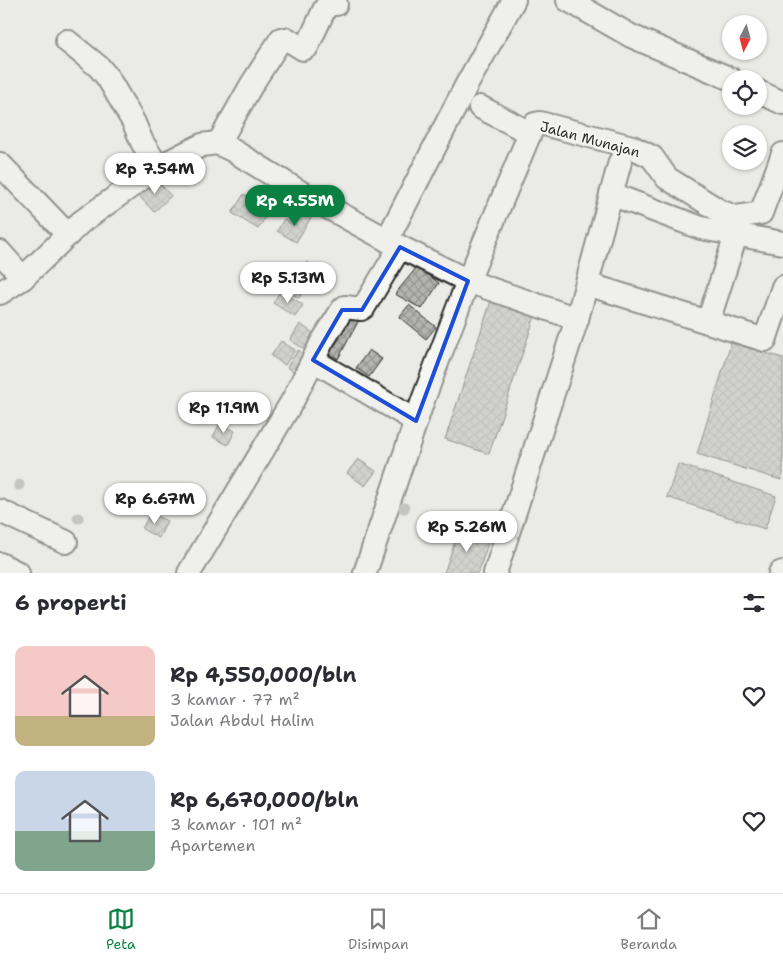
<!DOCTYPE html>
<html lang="id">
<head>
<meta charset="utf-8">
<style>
	body { margin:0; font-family:"Shantell Sans",sans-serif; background:#f7f7f7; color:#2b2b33; height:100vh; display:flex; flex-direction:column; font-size:19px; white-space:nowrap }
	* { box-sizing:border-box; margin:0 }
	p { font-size:16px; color:#7c7c81 }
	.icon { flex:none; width:28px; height:28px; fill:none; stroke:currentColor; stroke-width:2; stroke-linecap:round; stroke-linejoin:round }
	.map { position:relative; height:573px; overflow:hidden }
	.drawer { display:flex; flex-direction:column; background:#fff; flex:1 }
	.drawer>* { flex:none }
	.needle { width:32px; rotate:186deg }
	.buttons { position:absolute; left:722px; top:15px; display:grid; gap:10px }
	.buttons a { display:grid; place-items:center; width:45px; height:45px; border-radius:50%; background:#fff; box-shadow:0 1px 4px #0004; font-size:25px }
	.price { position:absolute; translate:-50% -42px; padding:0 11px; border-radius:18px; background:#fff; color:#222; font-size:16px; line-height:32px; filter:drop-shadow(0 1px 2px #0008) }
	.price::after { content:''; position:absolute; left:50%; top:30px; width:15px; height:11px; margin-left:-8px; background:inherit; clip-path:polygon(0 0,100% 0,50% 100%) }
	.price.on { background:#0b8043; color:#fff }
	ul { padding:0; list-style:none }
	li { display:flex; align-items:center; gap:15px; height:125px; padding:0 15px }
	li span { display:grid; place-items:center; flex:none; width:140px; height:100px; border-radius:10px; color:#555 }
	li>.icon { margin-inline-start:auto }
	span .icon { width:60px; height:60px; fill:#fffc; stroke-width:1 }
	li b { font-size:21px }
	h2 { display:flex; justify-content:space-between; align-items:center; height:60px; padding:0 15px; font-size:21px }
	.tabs { display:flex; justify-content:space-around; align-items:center; height:70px; border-top:1px solid #e1e1e2; background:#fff; font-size:14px; color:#7c7c81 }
	.tabs a { display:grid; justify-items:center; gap:2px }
	.tabs .on { color:#0b8043 }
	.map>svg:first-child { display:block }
	.building { fill:url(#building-cross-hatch); stroke:#2b2b2b }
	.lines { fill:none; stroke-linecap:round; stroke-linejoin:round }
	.minor-casing { stroke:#2b2b2b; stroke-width:26 }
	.minor { stroke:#f6f6f2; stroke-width:22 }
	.tree { fill:#979795 }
	.marked { fill:none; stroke:#1d4ed8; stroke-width:4; stroke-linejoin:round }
	.labels { text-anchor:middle; stroke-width:4; stroke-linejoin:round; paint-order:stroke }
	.street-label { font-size:14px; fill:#2b2b2b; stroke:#f6f6f2 }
</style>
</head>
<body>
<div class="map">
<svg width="783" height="573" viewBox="0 0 783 573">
	<defs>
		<pattern id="building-cross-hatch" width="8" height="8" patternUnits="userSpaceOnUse" patternTransform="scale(1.25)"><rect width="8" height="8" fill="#b4b4b1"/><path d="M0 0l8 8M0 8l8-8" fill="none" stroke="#939390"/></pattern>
	</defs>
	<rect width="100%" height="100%" fill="#eaeae6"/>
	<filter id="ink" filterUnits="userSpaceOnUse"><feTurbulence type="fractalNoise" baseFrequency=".02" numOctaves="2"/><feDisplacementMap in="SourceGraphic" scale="10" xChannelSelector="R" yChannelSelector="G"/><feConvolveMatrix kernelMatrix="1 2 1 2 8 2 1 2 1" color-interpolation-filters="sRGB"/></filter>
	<g filter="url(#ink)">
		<!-- building -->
		<g class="building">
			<path d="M 156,179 L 171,196 L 154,212 L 138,195 Z"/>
			<path d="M 257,192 L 267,198 L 263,205 L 270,210 L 258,229 L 232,213 L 244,194 L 253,199 Z"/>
			<path d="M 302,210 L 312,216 L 296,242 L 277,231 L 284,219 L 293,225 Z"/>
			<path d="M 307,262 L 321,270 L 312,285 L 298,276 Z"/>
			<path d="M 417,267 L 439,283 L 422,309 L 395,294 Z"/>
			<path d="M 292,277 L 306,285 L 299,298 L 284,290 Z"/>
			<path d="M 281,290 L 303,305 L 295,317 L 273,303 Z"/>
			<path d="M 492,298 L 536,313 L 489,454 L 445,439 Z"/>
			<path d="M 409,305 L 436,327 L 426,339 L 399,317 Z"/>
			<path d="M 343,311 L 359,320 L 338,359 L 322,350 Z"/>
			<path d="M 300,324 L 316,335 L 306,350 L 290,340 Z"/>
			<path d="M 281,341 L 295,350 L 285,365 L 271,356 Z"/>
			<path d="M 731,343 L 783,358 L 783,474 L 781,480 L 697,454 Z"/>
			<path d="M 298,350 L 307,356 L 296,373 L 287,367 Z"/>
			<path d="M 369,350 L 382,359 L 369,377 L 356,368 Z"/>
			<path d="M 220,423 L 235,431 L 228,445 L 213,437 Z"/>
			<path d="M 358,459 L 376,471 L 365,486 L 347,473 Z"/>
			<path d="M 678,464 L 776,496 L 765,529 L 667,497 Z"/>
			<path d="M 150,513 L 167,521 L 159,538 L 142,529 Z"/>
			<path d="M 460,527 L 490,538 L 478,573 L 444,573 Z"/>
		</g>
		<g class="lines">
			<!-- minor casing -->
			<g class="minor-casing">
				<g id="minor">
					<path d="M 568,0 L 631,36 L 731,79"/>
					<path d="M 67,41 L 99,67 L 108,78 L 134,123 L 142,142 L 158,167"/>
					<path d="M 759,92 L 783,103"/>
					<path d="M 480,107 L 530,133"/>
					<path d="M 217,143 L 221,139 L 252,84 L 281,39 L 287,39 L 303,49 L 307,47 L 324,10 L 328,4 L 336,4"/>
					<path d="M 0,164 L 68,235"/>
					<path d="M 611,194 L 701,228 L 783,243"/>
					<path d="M 387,240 L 467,84 L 514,0"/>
					<path d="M 0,252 L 23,278"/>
					<path d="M 587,284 L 765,340 L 783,287"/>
					<path d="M 479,285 L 577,319"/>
					<path d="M 0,293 L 23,278 L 81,222 L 158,167 L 202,145 L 217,143 L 232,150 L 302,193 L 400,247 L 468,281"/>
					<path d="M 708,322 L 736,235"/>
					<path d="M 313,360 L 416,421"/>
					<path d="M 0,511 L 66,542"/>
					<path d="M 0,564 L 18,573"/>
					<path d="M 189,573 L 293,400 L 322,342 L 342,310 L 345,307 L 361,309 L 364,307 L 400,247"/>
					<path d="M 365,573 L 423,400 L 468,281 L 530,133 L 535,124 L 540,123 L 632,147 L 652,157 L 667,178 L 720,211 L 735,217 L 761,213 L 783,154"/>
					<path d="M 495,573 L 577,319 L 620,162"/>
					<path d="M 780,573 L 783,572"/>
				</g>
			</g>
			<!-- minor -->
			<use href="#minor" class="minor"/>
		</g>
		<!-- trees -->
		<g class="tree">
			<circle cx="19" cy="485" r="5.5"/>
			<circle cx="404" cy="508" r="5.5"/>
			<circle cx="78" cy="518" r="5.5"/>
		</g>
	</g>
	<!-- marked area -->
	<path d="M0 0H783V573H0ZM 400,247 L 468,281 L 416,421 L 313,360 L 342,310 L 362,310 Z" fill="#eaeae6" fill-opacity=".55" fill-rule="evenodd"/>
	<path class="marked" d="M 400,247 L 468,281 L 416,421 L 313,360 L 342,310 L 362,310 Z"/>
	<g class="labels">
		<!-- street labels -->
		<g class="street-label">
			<text transform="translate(590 139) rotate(15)" y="5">Jalan Munajan</text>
		</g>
	</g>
</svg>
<div class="buttons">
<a><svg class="needle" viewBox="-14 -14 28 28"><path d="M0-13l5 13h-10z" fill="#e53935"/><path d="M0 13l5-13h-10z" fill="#7c7c81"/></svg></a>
<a><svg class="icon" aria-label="locate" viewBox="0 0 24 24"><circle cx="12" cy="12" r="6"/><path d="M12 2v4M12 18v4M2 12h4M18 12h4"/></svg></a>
<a><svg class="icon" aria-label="layers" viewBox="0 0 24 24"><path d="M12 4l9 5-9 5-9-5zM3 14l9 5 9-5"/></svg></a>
</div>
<b class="price" style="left:155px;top:195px">Rp 7.54M</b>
<b class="price on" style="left:295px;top:227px">Rp 4.55M</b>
<b class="price" style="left:288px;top:304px">Rp 5.13M</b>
<b class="price" style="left:224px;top:434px">Rp 11.9M</b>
<b class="price" style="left:155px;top:525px">Rp 6.67M</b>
<b class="price" style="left:467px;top:553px">Rp 5.26M</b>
</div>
<section class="drawer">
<h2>6 properti<svg class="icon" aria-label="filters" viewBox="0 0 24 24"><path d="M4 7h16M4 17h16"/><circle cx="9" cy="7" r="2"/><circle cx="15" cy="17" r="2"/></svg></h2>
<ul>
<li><span style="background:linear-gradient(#f6c9c9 70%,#c2b280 0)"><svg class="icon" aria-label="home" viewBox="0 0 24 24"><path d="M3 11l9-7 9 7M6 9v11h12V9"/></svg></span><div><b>Rp 4,550,000/bln</b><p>3 kamar · 77 m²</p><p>Jalan Abdul Halim</p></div><svg class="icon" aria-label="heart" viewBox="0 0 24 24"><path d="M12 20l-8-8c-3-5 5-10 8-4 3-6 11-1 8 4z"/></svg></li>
<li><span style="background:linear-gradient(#c9d6e8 60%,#7fa58c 0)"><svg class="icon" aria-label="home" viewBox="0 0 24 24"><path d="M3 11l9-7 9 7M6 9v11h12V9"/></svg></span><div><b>Rp 6,670,000/bln</b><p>3 kamar · 101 m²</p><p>Apartemen</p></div><svg class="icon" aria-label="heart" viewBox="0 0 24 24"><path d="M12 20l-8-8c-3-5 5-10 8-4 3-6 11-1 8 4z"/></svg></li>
</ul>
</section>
<nav class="tabs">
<a class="on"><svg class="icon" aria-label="map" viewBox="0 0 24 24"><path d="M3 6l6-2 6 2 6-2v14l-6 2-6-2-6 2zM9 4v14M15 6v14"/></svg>Peta</a>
<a><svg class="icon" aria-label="saved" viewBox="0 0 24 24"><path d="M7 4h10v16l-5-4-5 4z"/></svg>Disimpan</a>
<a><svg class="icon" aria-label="home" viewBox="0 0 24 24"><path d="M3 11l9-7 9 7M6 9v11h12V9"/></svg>Beranda</a>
</nav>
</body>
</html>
